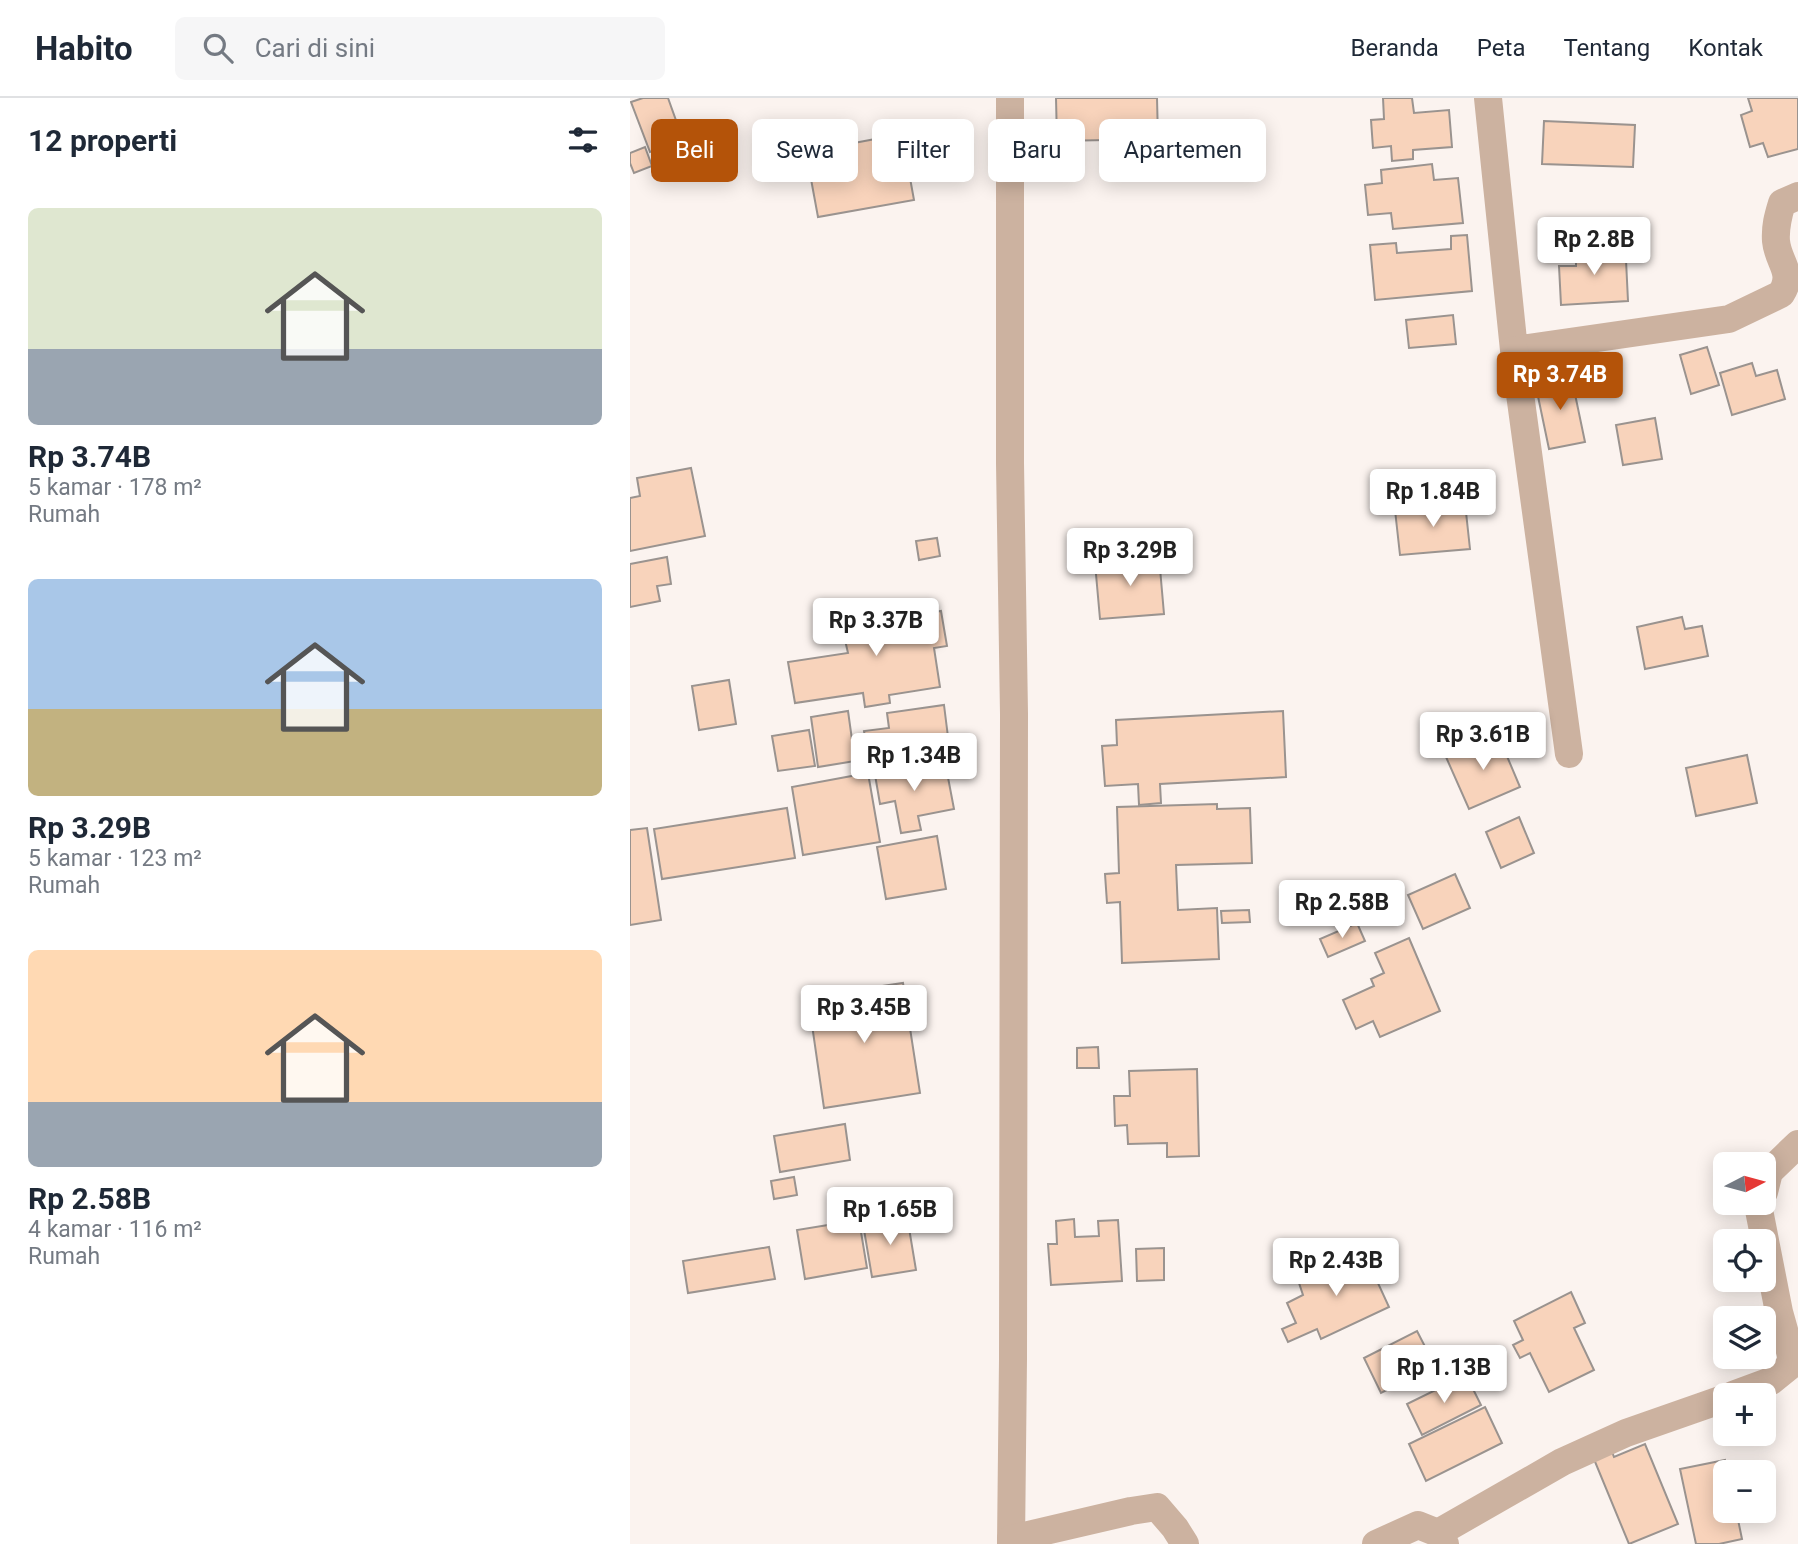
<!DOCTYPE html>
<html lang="id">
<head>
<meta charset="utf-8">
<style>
	body { margin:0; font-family:Roboto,sans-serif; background:#f6f6f7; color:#1f2937; height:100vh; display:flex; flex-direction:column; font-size:26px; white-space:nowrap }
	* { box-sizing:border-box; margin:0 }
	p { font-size:23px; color:#747a83 }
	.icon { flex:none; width:38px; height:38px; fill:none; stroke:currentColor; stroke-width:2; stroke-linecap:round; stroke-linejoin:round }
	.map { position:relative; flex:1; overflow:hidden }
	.details { display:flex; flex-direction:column; background:#fff; width:630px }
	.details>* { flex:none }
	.top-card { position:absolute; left:21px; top:21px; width:665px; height:63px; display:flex; gap:14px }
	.needle { width:46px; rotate:84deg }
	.tools { position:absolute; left:1083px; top:1054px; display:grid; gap:14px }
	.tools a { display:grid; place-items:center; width:63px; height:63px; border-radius:10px; background:#fff; box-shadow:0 4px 18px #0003; font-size:35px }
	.price { position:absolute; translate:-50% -60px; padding:0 16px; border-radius:7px; background:#fff; color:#222; font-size:23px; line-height:46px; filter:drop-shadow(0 2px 4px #0008) }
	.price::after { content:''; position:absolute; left:50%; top:42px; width:21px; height:16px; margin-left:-10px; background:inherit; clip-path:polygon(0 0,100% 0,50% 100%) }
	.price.on { background:#b45309; color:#fff }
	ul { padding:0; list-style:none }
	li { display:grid; align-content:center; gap:14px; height:371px; padding:0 28px }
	li span { display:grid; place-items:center; height:217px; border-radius:10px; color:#555 }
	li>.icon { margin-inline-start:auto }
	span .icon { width:126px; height:126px; fill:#fffc; stroke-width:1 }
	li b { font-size:30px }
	h2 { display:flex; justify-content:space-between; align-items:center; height:84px; padding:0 28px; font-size:30px }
	.tag { padding:0 24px; border-radius:10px; background:#fff; box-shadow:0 4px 18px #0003; font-size:24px; line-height:63px }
	.tag.on { background:#b45309; color:#fff }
	header { display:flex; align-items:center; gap:42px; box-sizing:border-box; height:98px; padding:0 35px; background:#fff; border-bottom:2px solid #e0e1e3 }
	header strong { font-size:33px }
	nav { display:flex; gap:38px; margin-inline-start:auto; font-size:24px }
	.search { width:490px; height:63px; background:#f6f6f7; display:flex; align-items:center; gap:18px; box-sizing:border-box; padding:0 24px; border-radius:10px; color:#747a83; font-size:26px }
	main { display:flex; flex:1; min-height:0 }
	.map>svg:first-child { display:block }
	.building { fill:#f8d3bb; stroke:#9a938f; stroke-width:2 }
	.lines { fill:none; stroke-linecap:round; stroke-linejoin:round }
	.minor { stroke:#ccb2a0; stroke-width:28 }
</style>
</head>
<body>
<header>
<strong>Habito</strong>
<div class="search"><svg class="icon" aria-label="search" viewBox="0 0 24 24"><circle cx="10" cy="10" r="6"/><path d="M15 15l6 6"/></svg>Cari di sini</div>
<nav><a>Beranda</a><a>Peta</a><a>Tentang</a><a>Kontak</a></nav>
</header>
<main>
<section class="details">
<h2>12 properti<svg class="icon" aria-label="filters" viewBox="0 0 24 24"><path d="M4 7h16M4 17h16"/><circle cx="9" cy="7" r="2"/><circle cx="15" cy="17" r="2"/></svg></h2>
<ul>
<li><span style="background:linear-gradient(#dfe7d0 65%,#9aa5b1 0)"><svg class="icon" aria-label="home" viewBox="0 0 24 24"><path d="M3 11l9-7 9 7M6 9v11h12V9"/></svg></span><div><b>Rp 3.74B</b><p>5 kamar · 178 m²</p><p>Rumah</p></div></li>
<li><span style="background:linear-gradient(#a9c7e8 60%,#c2b280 0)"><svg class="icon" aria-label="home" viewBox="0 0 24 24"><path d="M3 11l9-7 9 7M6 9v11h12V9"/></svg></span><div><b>Rp 3.29B</b><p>5 kamar · 123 m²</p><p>Rumah</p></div></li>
<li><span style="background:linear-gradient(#ffd9b3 70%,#9aa5b1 0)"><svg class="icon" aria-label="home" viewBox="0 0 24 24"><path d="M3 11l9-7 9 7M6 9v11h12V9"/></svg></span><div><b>Rp 2.58B</b><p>4 kamar · 116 m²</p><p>Rumah</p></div></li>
</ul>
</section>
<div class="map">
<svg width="1168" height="1446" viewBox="0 0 1168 1446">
	<rect width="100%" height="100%" fill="#fbf3ef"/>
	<!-- building -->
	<g class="building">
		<path d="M 13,0 L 38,0 L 53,42 L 20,54 L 1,4 Z"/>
		<path d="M 426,0 L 527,0 L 528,41 L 427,43 Z"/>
		<path d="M 753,0 L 782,0 L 784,15 L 819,12 L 822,49 L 783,52 L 783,61 L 762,63 L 761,48 L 743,50 L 741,22 L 754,21 Z"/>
		<path d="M 1118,0 L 1168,0 L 1168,51 L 1138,59 L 1133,45 L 1120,49 L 1111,17 L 1122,13 Z"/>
		<path d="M 914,23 L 1005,27 L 1003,69 L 912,66 Z"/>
		<path d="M 272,36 L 284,102 L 188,119 L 176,54 Z"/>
		<path d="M 15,49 L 22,68 L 4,75 L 0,65 L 0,55 Z"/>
		<path d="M 802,66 L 804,82 L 828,80 L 833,125 L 763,131 L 761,115 L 738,117 L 735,87 L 752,85 L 751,72 Z"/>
		<path d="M 837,137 L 842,193 L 745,202 L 740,147 L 766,145 L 767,155 L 821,151 L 821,138 Z"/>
		<path d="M 971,138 L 971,151 L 984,150 L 984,163 L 996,162 L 998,203 L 931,207 L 929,168 L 946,168 L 946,150 L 960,150 L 960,139 Z"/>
		<path d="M 823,217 L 826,246 L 779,250 L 776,222 Z"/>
		<path d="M 1077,249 L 1089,287 L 1061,296 L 1050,257 Z"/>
		<path d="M 1122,265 L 1126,278 L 1147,272 L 1155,301 L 1102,317 L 1090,275 Z"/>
		<path d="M 941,277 L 955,344 L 919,351 L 905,284 Z"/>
		<path d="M 1025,320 L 1032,361 L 993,367 L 986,327 Z"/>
		<path d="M 61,370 L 75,438 L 0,453 L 0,400 L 10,398 L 7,380 Z"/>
		<path d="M 835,405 L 840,451 L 770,457 L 765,412 Z"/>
		<path d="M 307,440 L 310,458 L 289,462 L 286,443 Z"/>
		<path d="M 37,459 L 41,486 L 27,488 L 30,503 L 0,509 L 0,466 Z"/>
		<path d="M 529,459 L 534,516 L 470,521 L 465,465 Z"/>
		<path d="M 276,502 L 279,518 L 311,513 L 317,548 L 304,550 L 310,589 L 259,597 L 260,605 L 235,609 L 233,595 L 165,605 L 158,564 L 218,555 L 215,542 L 242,538 L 241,529 L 217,532 L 214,512 Z"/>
		<path d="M 1052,519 L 1055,531 L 1072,528 L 1078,558 L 1015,571 L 1007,529 Z"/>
		<path d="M 99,582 L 106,626 L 69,632 L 62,588 Z"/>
		<path d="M 314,607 L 319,647 L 288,651 L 289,660 L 262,663 L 261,654 L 238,657 L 234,633 L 259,630 L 257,615 Z"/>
		<path d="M 218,613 L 225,663 L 188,669 L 181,619 Z"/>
		<path d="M 653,613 L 656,679 L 530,686 L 531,705 L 509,707 L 508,686 L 475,688 L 472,648 L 487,647 L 486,622 Z"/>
		<path d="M 179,632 L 185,668 L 148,673 L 142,638 Z"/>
		<path d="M 868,637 L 890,689 L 839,711 L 816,659 Z"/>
		<path d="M 1117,657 L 1127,705 L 1066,718 L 1056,670 Z"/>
		<path d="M 279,665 L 281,676 L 316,669 L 324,711 L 288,718 L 291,732 L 271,735 L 265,703 L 250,706 L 244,671 Z"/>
		<path d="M 238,675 L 250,744 L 173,757 L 162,689 Z"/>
		<path d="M 587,706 L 587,711 L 620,710 L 622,765 L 546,767 L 548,812 L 587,810 L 589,861 L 492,865 L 490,804 L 477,805 L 475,776 L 489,775 L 487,709 Z"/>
		<path d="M 157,710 L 165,760 L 32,781 L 24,731 Z"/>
		<path d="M 889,719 L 904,755 L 871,770 L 856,734 Z"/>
		<path d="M 17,730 L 31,822 L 0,827 L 0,732 Z"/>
		<path d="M 307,738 L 316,791 L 256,801 L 247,749 Z"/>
		<path d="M 825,776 L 840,810 L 793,831 L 778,797 Z"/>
		<path d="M 619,812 L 620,824 L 592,825 L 591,813 Z"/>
		<path d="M 727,825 L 735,843 L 698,859 L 690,841 Z"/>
		<path d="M 779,840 L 810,913 L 750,939 L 743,923 L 726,931 L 713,902 L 744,888 L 741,881 L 754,875 L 745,855 Z"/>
		<path d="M 273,885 L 290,995 L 194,1010 L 178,899 Z"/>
		<path d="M 468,949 L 469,970 L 447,970 L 447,950 Z"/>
		<path d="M 567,971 L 569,1058 L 537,1059 L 537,1045 L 498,1046 L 497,1027 L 485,1028 L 484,998 L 500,998 L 499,973 Z"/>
		<path d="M 215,1026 L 220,1062 L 150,1074 L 144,1038 Z"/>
		<path d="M 164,1079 L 167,1097 L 144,1101 L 141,1083 Z"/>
		<path d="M 277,1118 L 286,1172 L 242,1179 L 233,1126 Z"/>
		<path d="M 444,1121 L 445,1139 L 469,1138 L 468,1123 L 488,1122 L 492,1183 L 421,1187 L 418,1146 L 427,1146 L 426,1123 Z"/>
		<path d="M 229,1122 L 237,1170 L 175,1181 L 167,1132 Z"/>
		<path d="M 139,1149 L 145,1181 L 58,1195 L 53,1163 Z"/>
		<path d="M 534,1150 L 534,1182 L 507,1183 L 506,1151 Z"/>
		<path d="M 714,1152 L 721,1166 L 736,1159 L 759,1209 L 691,1241 L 687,1231 L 658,1244 L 652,1231 L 666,1225 L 657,1205 L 673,1197 L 669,1185 L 688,1176 L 683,1167 Z"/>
		<path d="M 941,1194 L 955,1225 L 944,1230 L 964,1272 L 919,1294 L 900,1255 L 890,1260 L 883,1247 L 893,1242 L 884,1223 Z"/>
		<path d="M 787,1233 L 805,1268 L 751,1295 L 734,1260 Z"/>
		<path d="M 836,1277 L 851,1307 L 792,1337 L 777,1306 Z"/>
		<path d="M 855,1309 L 872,1345 L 796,1383 L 779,1346 Z"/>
		<path d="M 979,1346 L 984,1359 L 1015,1346 L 1048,1426 L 999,1446 L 961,1354 Z"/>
		<path d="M 1095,1362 L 1098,1374 L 1096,1374 L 1096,1412 L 1106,1412 L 1112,1441 L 1089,1446 L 1066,1446 L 1050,1371 Z"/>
	</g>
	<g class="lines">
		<!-- minor -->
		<g class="minor">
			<path d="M 380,0 L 380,365 L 384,616 L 383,1261 L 381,1446"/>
			<path d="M 858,0 L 884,252 L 1099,221 L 1151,196 C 1165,174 1148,165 1146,143 C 1145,129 1148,118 1152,105 L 1168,98"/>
			<path d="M 884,252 L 939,656"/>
			<path d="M 1134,1094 L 1139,1074 L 1168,1046"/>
			<path d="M 1103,1297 L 1141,1283 L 1161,1267 L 1161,1257 L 1149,1214 L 1129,1112 L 1131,1104"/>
			<path d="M 808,1435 L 932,1364 L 996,1335 L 1096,1300"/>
			<path d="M 381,1441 L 501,1413 L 527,1409 L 545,1430 L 555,1446"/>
			<path d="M 746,1446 L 788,1427 L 808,1435 L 815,1446"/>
		</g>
	</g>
</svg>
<div class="tools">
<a><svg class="needle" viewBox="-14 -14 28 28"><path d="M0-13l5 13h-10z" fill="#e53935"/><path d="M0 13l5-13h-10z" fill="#747a83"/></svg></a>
<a><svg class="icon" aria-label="locate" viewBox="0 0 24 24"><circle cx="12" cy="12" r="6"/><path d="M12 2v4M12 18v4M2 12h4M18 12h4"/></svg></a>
<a><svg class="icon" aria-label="layers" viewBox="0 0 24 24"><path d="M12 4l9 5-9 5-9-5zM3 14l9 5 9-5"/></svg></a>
<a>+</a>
<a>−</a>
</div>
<b class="price" style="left:964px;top:179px">Rp 2.8B</b>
<b class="price on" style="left:930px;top:314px">Rp 3.74B</b>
<b class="price" style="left:803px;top:431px">Rp 1.84B</b>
<b class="price" style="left:500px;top:490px">Rp 3.29B</b>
<b class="price" style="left:246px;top:560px">Rp 3.37B</b>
<b class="price" style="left:853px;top:674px">Rp 3.61B</b>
<b class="price" style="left:284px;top:695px">Rp 1.34B</b>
<b class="price" style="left:712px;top:842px">Rp 2.58B</b>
<b class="price" style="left:234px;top:947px">Rp 3.45B</b>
<b class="price" style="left:260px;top:1149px">Rp 1.65B</b>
<b class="price" style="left:706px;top:1200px">Rp 2.43B</b>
<b class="price" style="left:814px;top:1307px">Rp 1.13B</b>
<div class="top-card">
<a class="tag on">Beli</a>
<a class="tag">Sewa</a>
<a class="tag">Filter</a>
<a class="tag">Baru</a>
<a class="tag">Apartemen</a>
</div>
</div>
</main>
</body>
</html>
